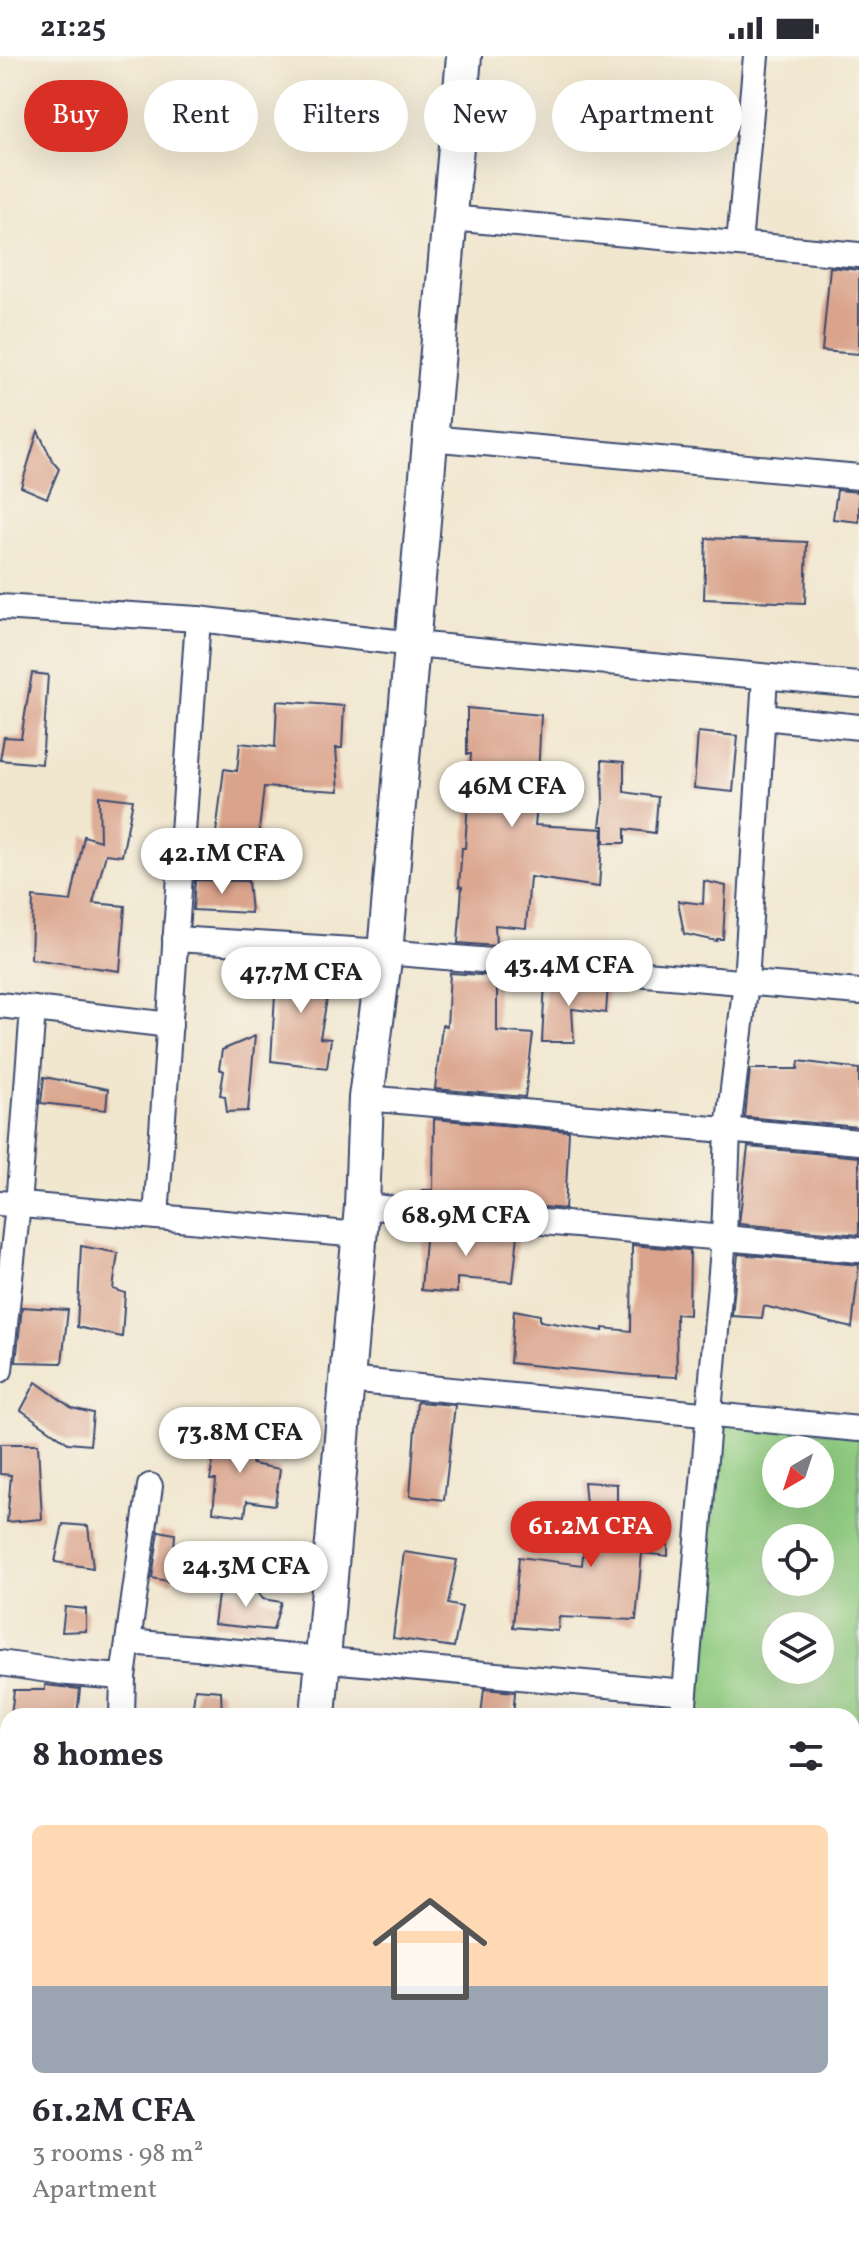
<!DOCTYPE html>
<html lang="en">
<head>
<meta charset="utf-8">
<style>
	body { margin:0; font-family:Vollkorn,serif; background:#f7f7f7; color:#2b2b33; height:100vh; display:flex; flex-direction:column; font-size:30px; white-space:nowrap }
	* { box-sizing:border-box; margin:0 }
	p { font-size:26px; color:#7c7c81 }
	.icon { flex:none; width:44px; height:44px; fill:none; stroke:currentColor; stroke-width:2; stroke-linecap:round; stroke-linejoin:round }
	.map { position:relative; flex:1; overflow:hidden }
	.sheet { position:absolute; left:0px; top:1652px; width:860px; height:536px; display:flex; flex-direction:column; background:#fff; border-radius:24px 24px 0 0; box-shadow:0 8px 32px #0002 }
	.sheet>* { flex:none }
	.top-card { position:absolute; left:24px; top:24px; width:812px; height:72px; display:flex; gap:16px }
	.needle { width:52px; rotate:219deg }
	.controls { position:absolute; left:762px; top:1380px; display:grid; gap:16px }
	.controls a { display:grid; place-items:center; width:72px; height:72px; border-radius:50%; background:#fff; box-shadow:0 8px 32px #0002; font-size:40px }
	.price { position:absolute; translate:-50% -68px; padding:0 18px; border-radius:28px; background:#fff; color:#222; font-size:26px; line-height:52px; filter:drop-shadow(0 2px 4px #0008) }
	.price::after { content:''; position:absolute; left:50%; top:48px; width:24px; height:18px; margin-left:-12px; background:inherit; clip-path:polygon(0 0,100% 0,50% 100%) }
	.price.current { background:#d93025; color:#fff }
	ul { padding:0; list-style:none }
	li { display:grid; align-content:center; gap:16px; height:424px; padding:0 32px }
	li span { display:grid; place-items:center; height:248px; border-radius:12px; color:#555 }
	li>.icon { margin-inline-start:auto }
	span .icon { width:144px; height:144px; fill:#fffc; stroke-width:1 }
	li b { font-size:34px }
	h2 { display:flex; justify-content:space-between; align-items:center; height:96px; padding:0 32px; font-size:34px }
	.tag { padding:0 28px; border-radius:36px; background:#fff; box-shadow:0 8px 32px #0002; font-size:28px; line-height:72px }
	.tag.current { background:#d93025; color:#fff }
	.status { display:flex; justify-content:space-between; align-items:center; height:56px; padding:0 40px; background:#fff; direction:ltr }
	.status svg { height:22px; fill:currentColor }
	.map>svg:first-child { display:block }
	.green { fill:#8fcb80; stroke:#557d6f; stroke-width:2; fill-rule:evenodd }
	.building { fill:#daa38b }
	.lines { fill:none; stroke-linecap:round; stroke-linejoin:round }
	.minor-casing { stroke:#3b4a6f; stroke-width:28 }
	.secondary-casing { stroke:#3b4a6f; stroke-width:38 }
	.minor { stroke:#fff; stroke-width:24 }
	.secondary { stroke:#fff; stroke-width:34 }
</style>
</head>
<body>
<div class="status"><b>21:25</b><svg viewBox="0 0 49 12"><path d="M0 12V9h3v3zM5 12V6h3v6zM10 12V3h3v9zM15 12V0h3v12zM26 1h20v11H26zM47 4h2v5h-2z"/></svg></div>
<div class="map">
<svg width="859" height="2188" viewBox="0 0 859 2188">
	<rect width="100%" height="100%" fill="#f7f3e8"/>
	<filter id="ink" filterUnits="userSpaceOnUse"><feTurbulence type="fractalNoise" baseFrequency=".0125" numOctaves="2"/><feDisplacementMap in="SourceGraphic" scale="16" xChannelSelector="R" yChannelSelector="G"/><feConvolveMatrix kernelMatrix="1 2 1 2 8 2 1 2 1" color-interpolation-filters="sRGB"/></filter>
	<filter id="wash" filterUnits="userSpaceOnUse"><feTurbulence type="fractalNoise" baseFrequency=".006" numOctaves="4" result="noise"/><feDisplacementMap in="SourceGraphic" scale="32" xChannelSelector="R" yChannelSelector="G"/><feGaussianBlur stdDeviation="1.8" result="paint"/><feColorMatrix in="noise" values="0 0 0 0 0 0 0 0 0 0 0 0 0 0 0 0 0 1.4 0 .05"/><feComposite in="paint" operator="in"/></filter>
	<g filter="url(#wash)">
		<rect width="100%" height="100%" fill="#f1e6ce"/>
		<!-- green -->
		<path class="green" d="M 718,1366 L 859,1379 L 859,1798 L 852,1797 L 852,1660 L 693,1660 ZM 776,1394 L 820,1394 L 820,1438 L 776,1438 ZM 776,1482 L 820,1482 L 820,1526 L 776,1526 ZM 776,1570 L 820,1570 L 820,1614 L 776,1614 Z"/>
		<g id="blocks">
			<!-- building -->
			<g class="building">
				<path d="M 830,211 L 859,214 L 859,298 L 822,295 Z"/>
				<path d="M 38,375 L 53,406 L 59,413 L 47,442 L 21,431 Z"/>
				<path d="M 837,434 L 859,436 L 859,466 L 833,463 Z"/>
				<path d="M 706,482 L 807,486 L 805,547 L 704,543 Z"/>
				<path d="M 32,617 L 48,619 L 42,708 L 0,704 L 4,681 L 21,682 Z"/>
				<path d="M 277,645 L 344,650 L 342,692 L 336,692 L 339,735 L 264,731 L 258,783 L 216,777 L 224,713 L 237,715 L 240,687 L 275,691 Z"/>
				<path d="M 467,652 L 541,659 L 538,721 L 540,721 L 535,769 L 603,773 L 599,831 L 530,821 L 526,872 L 495,869 L 496,890 L 458,887 L 462,831 L 459,830 L 462,792 L 465,792 L 471,698 L 467,698 Z"/>
				<path d="M 698,676 L 738,680 L 733,736 L 694,732 Z"/>
				<path d="M 602,704 L 624,706 L 624,736 L 658,741 L 655,777 L 625,773 L 625,787 L 604,787 L 604,770 L 600,770 L 603,748 Z"/>
				<path d="M 99,740 L 133,744 L 122,800 L 106,798 L 93,847 L 125,850 L 120,915 L 31,903 L 33,841 L 71,845 L 84,780 L 100,785 Z"/>
				<path d="M 195,824 L 248,825 L 251,857 L 193,854 Z"/>
				<path d="M 704,825 L 726,830 L 723,883 L 717,883 L 717,885 L 684,878 L 678,845 L 703,848 Z"/>
				<path d="M 277,906 L 333,910 L 320,982 L 331,983 L 327,1012 L 271,1005 Z"/>
				<path d="M 450,917 L 497,920 L 497,975 L 533,978 L 525,1041 L 435,1033 L 442,969 L 447,970 Z"/>
				<path d="M 545,925 L 608,930 L 606,957 L 572,953 L 574,986 L 542,986 Z"/>
				<path d="M 255,980 L 248,1055 L 227,1056 L 225,1040 L 220,1039 L 224,1015 L 219,1013 L 222,994 Z"/>
				<path d="M 799,1005 L 859,1013 L 859,1071 L 745,1061 L 750,1013 L 798,1013 Z"/>
				<path d="M 44,1021 L 108,1033 L 106,1054 L 41,1047 Z"/>
				<path d="M 434,1063 L 569,1075 L 565,1153 L 423,1140 L 422,1134 L 433,1134 Z"/>
				<path d="M 748,1091 L 859,1101 L 859,1179 L 739,1168 Z"/>
				<path d="M 426,1171 L 518,1179 L 513,1226 L 457,1222 L 457,1237 L 421,1234 Z"/>
				<path d="M 632,1189 L 690,1194 L 689,1259 L 676,1258 L 677,1321 L 633,1319 L 510,1307 L 514,1254 L 540,1259 L 540,1265 L 603,1275 L 603,1272 L 631,1275 Z"/>
				<path d="M 81,1190 L 118,1197 L 113,1233 L 125,1237 L 122,1281 L 77,1271 Z"/>
				<path d="M 738,1198 L 859,1209 L 852,1272 L 764,1250 L 762,1262 L 732,1260 Z"/>
				<path d="M 22,1251 L 68,1254 L 62,1307 L 16,1306 Z"/>
				<path d="M 36,1326 L 72,1352 L 93,1357 L 90,1389 L 68,1387 L 21,1354 Z"/>
				<path d="M 417,1346 L 455,1349 L 444,1444 L 410,1440 Z"/>
				<path d="M 218,1373 L 256,1381 L 252,1408 L 280,1413 L 275,1449 L 247,1445 L 245,1460 L 213,1456 L 216,1424 L 210,1424 Z"/>
				<path d="M 0,1388 L 38,1388 L 42,1463 L 7,1466 L 11,1419 L 0,1418 Z"/>
				<path d="M 584,1426 L 617,1428 L 617,1460 L 668,1466 L 668,1500 L 642,1497 L 636,1564 L 559,1561 L 558,1575 L 513,1571 L 519,1501 L 582,1509 L 587,1459 Z"/>
				<path d="M 63,1468 L 88,1470 L 93,1512 L 55,1506 Z"/>
				<path d="M 159,1475 L 175,1478 L 172,1526 L 152,1522 Z"/>
				<path d="M 404,1496 L 457,1504 L 448,1548 L 462,1551 L 454,1591 L 393,1582 Z"/>
				<path d="M 252,1528 L 263,1543 L 281,1546 L 273,1574 L 214,1568 L 218,1539 Z"/>
				<path d="M 65,1551 L 86,1553 L 86,1575 L 62,1576 Z"/>
				<path d="M 45,1629 L 80,1633 L 77,1660 L 11,1660 L 14,1634 L 45,1634 Z"/>
				<path d="M 195,1633 L 221,1635 L 222,1660 L 192,1660 Z"/>
				<path d="M 484,1633 L 515,1636 L 513,1660 L 481,1660 Z"/>
			</g>
		</g>
	</g>
	<g filter="url(#ink)">
		<use href="#blocks" fill-opacity="0" stroke="#3b4a6f" stroke-width="2"/>
		<g class="lines">
			<!-- minor casing -->
			<g class="minor-casing">
				<g id="minor">
					<path d="M 450,162 L 859,199"/>
					<path d="M 739,188 L 756,0"/>
					<path d="M 429,382 L 859,421"/>
					<path d="M 0,551 L 198,563 L 413,588 L 859,629"/>
					<path d="M 763,661 L 859,671"/>
					<path d="M 175,883 L 385,896 L 859,936"/>
					<path d="M 0,949 L 170,969"/>
					<path d="M 366,1042 L 859,1086"/>
					<path d="M 0,1147 L 359,1179"/>
					<path d="M 362,1150 L 859,1194"/>
					<path d="M 156,1161 L 198,563"/>
					<path d="M 0,1314 L 18,1149 L 33,953"/>
					<path d="M 347,1324 L 859,1373"/>
					<path d="M 129,1586 L 685,1636"/>
					<path d="M 0,1607 L 69,1617 L 123,1621 L 122,1660"/>
					<path d="M 123,1621 L 150,1430"/>
					<path d="M 683,1660 L 724,1181 L 728,1074 L 746,926 L 765,621"/>
					<path d="M 852,1810 L 859,1811"/>
					<path d="M 0,1881 L 8,1881"/>
					<path d="M 852,1948 L 859,1948"/>
					<path d="M 852,2079 L 859,2080"/>
					<path d="M 50,2188 L 51,2180"/>
					<path d="M 640,2188 L 641,2180"/>
				</g>
			</g>
			<!-- secondary casing -->
			<g class="secondary-casing">
				<g id="secondary">
					<path d="M 318,1660 L 362,1150 L 366,1042 L 385,896 L 464,0"/>
					<path d="M 272,2188 L 272,2180"/>
				</g>
			</g>
			<!-- minor -->
			<use href="#minor" class="minor"/>
			<!-- secondary -->
			<use href="#secondary" class="secondary"/>
		</g>
	</g>
</svg>
<div class="controls">
<a><svg class="needle" viewBox="-14 -14 28 28"><path d="M0-13l5 13h-10z" fill="#e53935"/><path d="M0 13l5-13h-10z" fill="#7c7c81"/></svg></a>
<a><svg class="icon" aria-label="locate" viewBox="0 0 24 24"><circle cx="12" cy="12" r="6"/><path d="M12 2v4M12 18v4M2 12h4M18 12h4"/></svg></a>
<a><svg class="icon" aria-label="layers" viewBox="0 0 24 24"><path d="M12 4l9 5-9 5-9-5zM3 14l9 5 9-5"/></svg></a>
</div>
<b class="price" style="left:512px;top:773px">46M CFA</b>
<b class="price" style="left:222px;top:840px">42.1M CFA</b>
<b class="price" style="left:569px;top:952px">43.4M CFA</b>
<b class="price" style="left:301px;top:959px">47.7M CFA</b>
<b class="price" style="left:466px;top:1202px">68.9M CFA</b>
<b class="price" style="left:240px;top:1419px">73.8M CFA</b>
<b class="price current" style="left:591px;top:1513px">61.2M CFA</b>
<b class="price" style="left:246px;top:1553px">24.3M CFA</b>
<div class="top-card">
<a class="tag current">Buy</a>
<a class="tag">Rent</a>
<a class="tag">Filters</a>
<a class="tag">New</a>
<a class="tag">Apartment</a>
</div>
<section class="sheet">
<h2>8 homes<svg class="icon" aria-label="filters" viewBox="0 0 24 24"><path d="M4 7h16M4 17h16"/><circle cx="9" cy="7" r="2"/><circle cx="15" cy="17" r="2"/></svg></h2>
<ul>
<li><span style="background:linear-gradient(#ffd9b3 65%,#9aa5b1 0)"><svg class="icon" aria-label="home" viewBox="0 0 24 24"><path d="M3 11l9-7 9 7M6 9v11h12V9"/></svg></span><div><b>61.2M CFA</b><p>3 rooms · 98 m²</p><p>Apartment</p></div></li>
</ul>
</section>
</div>
</body>
</html>
